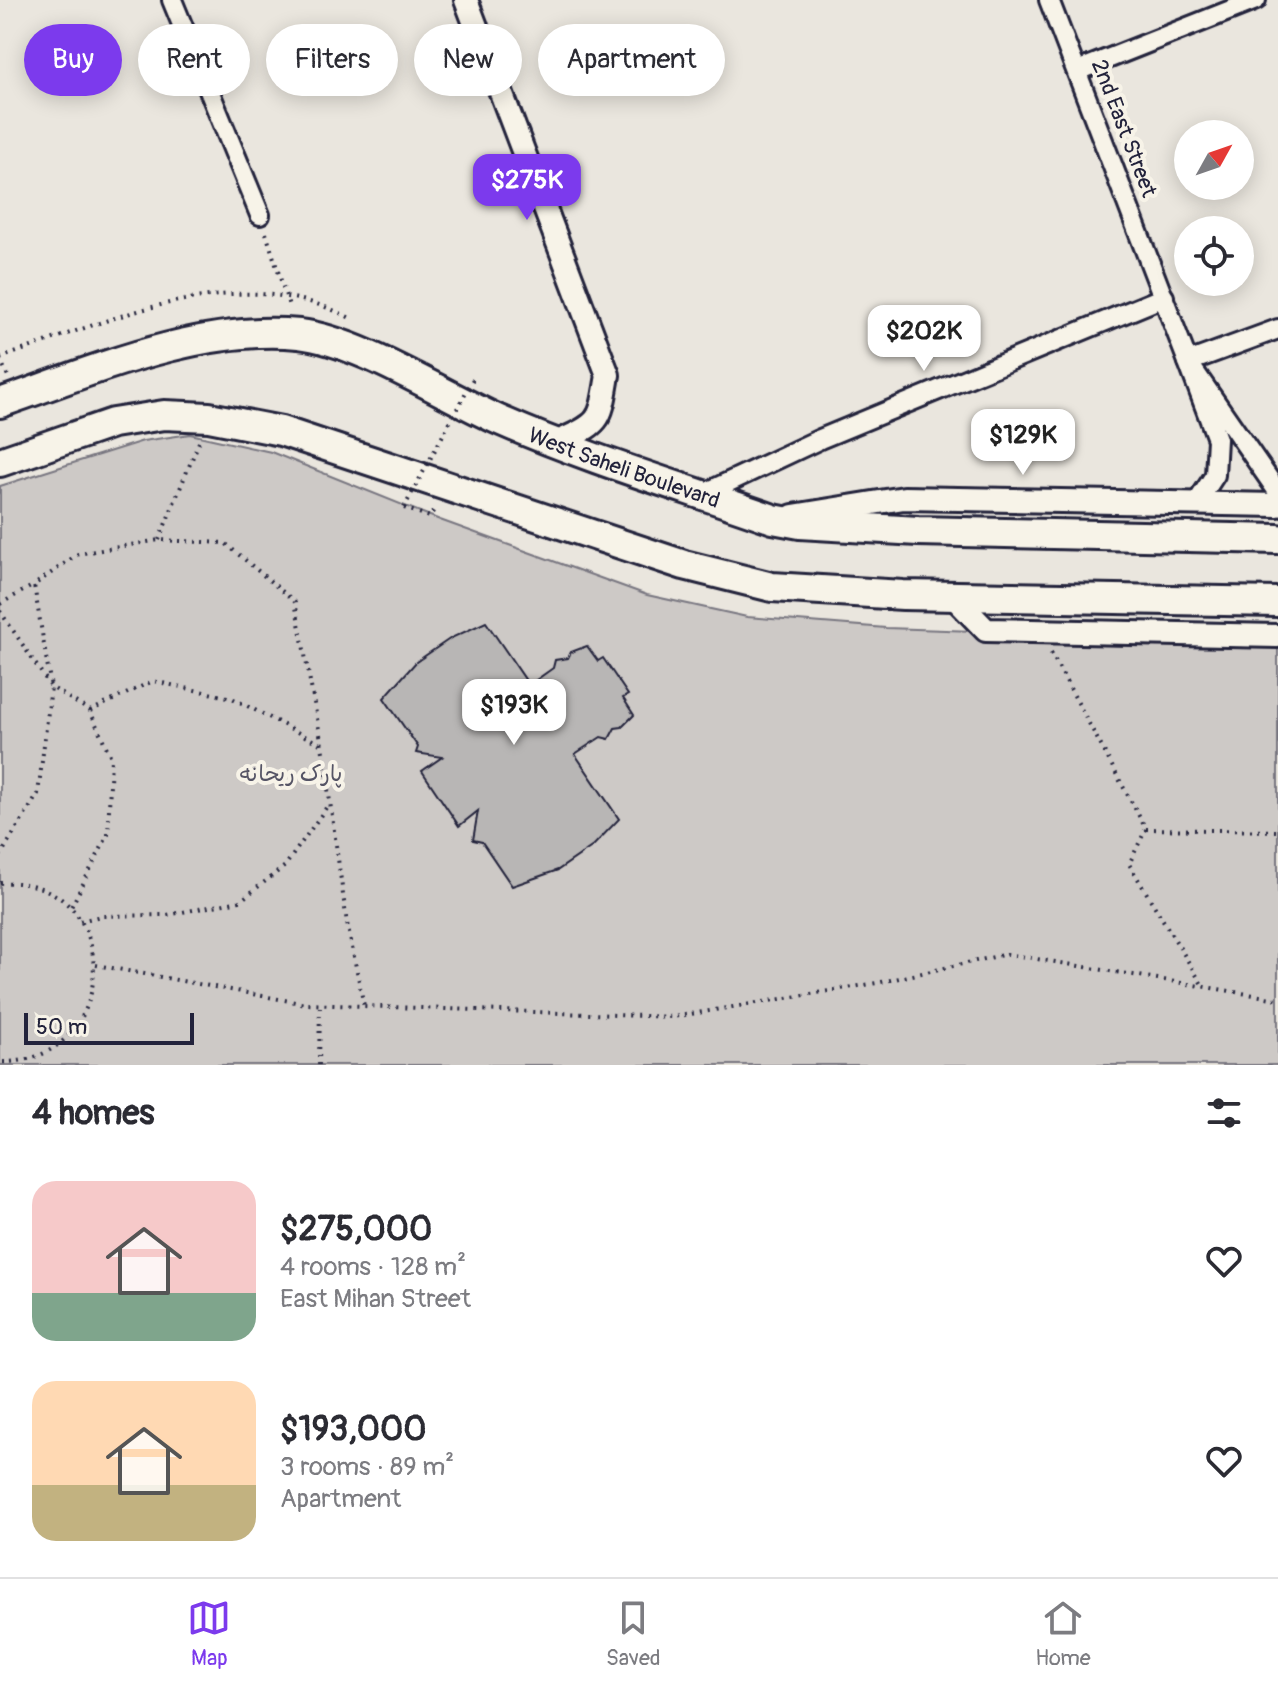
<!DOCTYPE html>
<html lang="en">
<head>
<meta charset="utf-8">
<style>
	body { margin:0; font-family:Pangolin,"Playpen Sans Arabic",sans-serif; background:#f7f7f7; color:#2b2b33; height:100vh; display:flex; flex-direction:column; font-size:30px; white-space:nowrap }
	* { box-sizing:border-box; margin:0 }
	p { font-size:26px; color:#7c7c81 }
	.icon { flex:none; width:44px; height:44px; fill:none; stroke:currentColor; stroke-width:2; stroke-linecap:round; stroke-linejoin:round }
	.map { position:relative; height:1065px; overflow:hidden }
	.drawer { display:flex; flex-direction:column; background:#fff; flex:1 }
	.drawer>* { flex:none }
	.guide { position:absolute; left:24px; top:24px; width:800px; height:72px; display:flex; gap:16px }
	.needle { width:52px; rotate:50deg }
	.fabs { position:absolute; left:1174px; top:120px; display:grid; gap:16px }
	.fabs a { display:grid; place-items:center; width:80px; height:80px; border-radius:50%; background:#fff; box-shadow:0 4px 20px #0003; font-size:40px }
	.scale { position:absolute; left:24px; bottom:20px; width:170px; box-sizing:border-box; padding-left:8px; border:4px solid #22223b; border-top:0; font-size:22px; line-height:28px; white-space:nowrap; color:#22223b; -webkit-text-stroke:6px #f7f3e8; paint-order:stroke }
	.price { position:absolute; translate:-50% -68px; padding:0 18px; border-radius:16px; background:#fff; color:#222; font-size:26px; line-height:52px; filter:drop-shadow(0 2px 4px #0008) }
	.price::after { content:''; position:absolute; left:50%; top:48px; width:24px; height:18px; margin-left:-12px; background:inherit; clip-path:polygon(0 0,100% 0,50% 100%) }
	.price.current { background:#7c3aed; color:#fff }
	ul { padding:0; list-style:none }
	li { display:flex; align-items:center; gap:24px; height:200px; padding:0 32px }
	li span { display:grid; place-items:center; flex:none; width:224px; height:160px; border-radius:24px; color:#555 }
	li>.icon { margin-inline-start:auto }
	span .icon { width:96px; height:96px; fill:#fffc; stroke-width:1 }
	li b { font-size:34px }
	h2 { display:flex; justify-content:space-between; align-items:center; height:96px; padding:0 32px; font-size:34px }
	.chip { padding:0 28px; border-radius:36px; background:#fff; box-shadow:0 4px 20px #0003; font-size:28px; line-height:72px }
	.chip.current { background:#7c3aed; color:#fff }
	.tabs { display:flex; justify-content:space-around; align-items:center; height:112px; border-top:2px solid #e1e1e2; background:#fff; font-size:22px; color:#7c7c81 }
	.tabs a { display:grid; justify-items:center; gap:4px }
	.tabs .current { color:#7c3aed }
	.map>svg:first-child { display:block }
	.green { fill:#cdc9c6; stroke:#787680; stroke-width:2 }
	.building { fill:#b8b6b5; stroke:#22223b; stroke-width:2 }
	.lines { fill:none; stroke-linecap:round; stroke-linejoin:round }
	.minor-casing { stroke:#22223b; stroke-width:24 }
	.tertiary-casing { stroke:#22223b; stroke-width:28 }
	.primary-casing { stroke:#22223b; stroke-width:34 }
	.path { stroke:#22223b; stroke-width:4; stroke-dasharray:2 6; stroke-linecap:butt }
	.minor { stroke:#f7f3e8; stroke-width:18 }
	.tertiary { stroke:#f7f3e8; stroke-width:22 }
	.primary { stroke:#f7f3e8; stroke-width:28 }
	.path-bridge { stroke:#22223b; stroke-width:4; stroke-dasharray:2 6; stroke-linecap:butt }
	.labels { text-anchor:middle; stroke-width:8; stroke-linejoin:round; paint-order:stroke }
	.street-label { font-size:22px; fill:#22223b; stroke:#f7f3e8 }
	.park-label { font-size:22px; fill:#555465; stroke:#f7f3e8 }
</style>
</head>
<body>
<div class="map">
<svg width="1278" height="1065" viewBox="0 0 1278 1065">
	<rect width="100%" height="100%" fill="#eae6de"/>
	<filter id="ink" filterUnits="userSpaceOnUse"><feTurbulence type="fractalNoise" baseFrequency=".0125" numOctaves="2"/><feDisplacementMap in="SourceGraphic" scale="16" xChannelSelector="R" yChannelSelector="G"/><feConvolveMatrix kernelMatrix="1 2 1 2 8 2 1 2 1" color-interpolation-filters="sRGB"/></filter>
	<g filter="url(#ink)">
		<!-- green -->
		<path class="green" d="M 190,434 L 271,452 L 440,520 L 647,595 L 747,617 L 886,628 L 1278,641 L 1278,1065 L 0,1065 L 0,486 L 143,441 Z"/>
		<!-- building -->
		<path class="building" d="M 486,622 L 529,685 L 553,668 L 555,660 L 568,658 L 571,652 L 587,646 L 598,661 L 603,658 L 628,695 L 623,698 L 634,715 L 622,727 L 615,728 L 609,739 L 601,737 L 575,754 L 619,819 L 593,846 L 558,870 L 512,886 L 482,842 L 473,840 L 478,811 L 459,826 L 422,771 L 442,757 L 416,753 L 418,747 L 384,698 L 416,662 L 451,638 Z"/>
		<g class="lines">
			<!-- minor casing -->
			<g class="minor-casing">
				<g id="minor">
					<path d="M 172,0 L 260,215"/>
					<path d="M 1049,0 L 1188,362 L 1278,329"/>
					<path d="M 1077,71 L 1256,0"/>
					<path d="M 703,494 L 820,439 L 1164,297"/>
					<path d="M 1196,504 L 1215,475 L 1217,439 L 1188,362 L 1278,492"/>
				</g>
			</g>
			<!-- tertiary casing -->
			<g class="tertiary-casing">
				<g id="tertiary">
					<path d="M 466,0 L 608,375 C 600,422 602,422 558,442"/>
					<path d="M 793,516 L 904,498 L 1278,505"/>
					<path d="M 953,596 L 986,630 L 1278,636"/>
				</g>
			</g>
			<!-- primary casing -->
			<g class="primary-casing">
				<g id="primary">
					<path id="s1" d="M 0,403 C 92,371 201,324 299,334 C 357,340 443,395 499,420 C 588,459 682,487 773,519 L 800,524 L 918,531 L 1278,539"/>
					<path d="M 0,462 L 113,423 L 164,415 L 209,417 L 281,431 L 684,565 L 772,587 L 903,595 L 1278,602"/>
				</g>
			</g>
			<!-- path -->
			<g class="path">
				<path d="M 266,233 L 290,309"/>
				<path d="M 0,358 C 112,320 240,258 354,320"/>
				<path d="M 0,359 L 8,376"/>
				<path d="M 404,508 L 430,517 L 436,506"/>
				<path d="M 159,540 L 199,442"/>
				<path d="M 0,604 L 34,585"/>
				<path d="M 0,611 L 51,687 L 90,711 L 111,757 L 108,835 L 70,909"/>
				<path d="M 1051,653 L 1146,829 L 1129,864 L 1203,986"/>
				<path d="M 90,711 L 153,681 L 232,698 L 322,745"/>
				<path d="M 1146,829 L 1278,831"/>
				<path d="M 0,856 L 38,794 L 51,687 L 34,585 L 78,554 L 159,540 L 225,543 L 295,602 L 322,745 L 347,923 L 364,1006"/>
				<path d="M 0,883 C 127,874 123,1065 0,1062"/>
				<path d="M 80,921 L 101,916 L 167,915 L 240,901 L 285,866 L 328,805"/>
				<path d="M 96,965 L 306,1004 L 673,1017 L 877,983 L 1007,954 L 1278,999"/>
				<path d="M 319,1065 L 320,1005"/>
			</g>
			<!-- minor -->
			<use href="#minor" class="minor"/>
			<!-- tertiary -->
			<use href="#tertiary" class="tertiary"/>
			<!-- primary -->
			<use href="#primary" class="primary"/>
			<!-- path-bridge -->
			<path class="path-bridge" d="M 404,508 L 474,377"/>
		</g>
	</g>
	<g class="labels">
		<!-- street labels -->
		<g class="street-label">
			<text transform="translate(1125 128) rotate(69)" y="8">2nd East Street</text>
			<text dy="8" stroke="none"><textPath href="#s1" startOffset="662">West Saheli Boulevard</textPath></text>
		</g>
		<!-- park labels -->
		<g class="park-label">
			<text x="291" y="781">پارک ریحانه</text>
		</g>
	</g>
</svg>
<div class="fabs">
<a><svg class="needle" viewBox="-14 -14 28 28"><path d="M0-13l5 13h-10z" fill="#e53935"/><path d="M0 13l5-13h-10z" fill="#7c7c81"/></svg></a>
<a><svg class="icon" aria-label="locate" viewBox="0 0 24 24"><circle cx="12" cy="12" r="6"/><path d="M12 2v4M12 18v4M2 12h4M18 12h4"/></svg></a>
</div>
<div class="scale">50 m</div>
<b class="price current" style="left:527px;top:222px">$275K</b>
<b class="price" style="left:924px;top:373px">$202K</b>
<b class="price" style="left:1023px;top:477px">$129K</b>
<b class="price" style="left:514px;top:747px">$193K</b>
<div class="guide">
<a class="chip current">Buy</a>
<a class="chip">Rent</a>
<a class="chip">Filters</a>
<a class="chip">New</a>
<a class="chip">Apartment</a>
</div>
</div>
<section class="drawer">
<h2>4 homes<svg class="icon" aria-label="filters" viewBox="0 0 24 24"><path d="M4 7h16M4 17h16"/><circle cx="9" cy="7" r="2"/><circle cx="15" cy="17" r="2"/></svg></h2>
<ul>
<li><span style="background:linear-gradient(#f6c9c9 70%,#7fa58c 0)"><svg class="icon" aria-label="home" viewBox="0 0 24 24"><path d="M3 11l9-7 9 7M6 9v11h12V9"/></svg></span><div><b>$275,000</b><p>4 rooms · 128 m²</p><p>East Mihan Street</p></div><svg class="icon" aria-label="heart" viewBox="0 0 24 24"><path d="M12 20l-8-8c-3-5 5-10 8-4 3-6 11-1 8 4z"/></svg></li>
<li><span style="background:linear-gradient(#ffd9b3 65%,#c2b280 0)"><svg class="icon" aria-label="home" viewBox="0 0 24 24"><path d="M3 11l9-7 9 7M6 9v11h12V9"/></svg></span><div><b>$193,000</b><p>3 rooms · 89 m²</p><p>Apartment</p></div><svg class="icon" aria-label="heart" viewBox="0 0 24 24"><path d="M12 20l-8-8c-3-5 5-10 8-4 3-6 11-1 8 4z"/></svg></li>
</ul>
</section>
<nav class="tabs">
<a class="current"><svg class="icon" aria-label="map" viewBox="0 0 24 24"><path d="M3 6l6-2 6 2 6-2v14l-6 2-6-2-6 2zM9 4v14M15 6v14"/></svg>Map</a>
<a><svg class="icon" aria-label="saved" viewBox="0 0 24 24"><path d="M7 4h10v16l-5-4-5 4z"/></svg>Saved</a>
<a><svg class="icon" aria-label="home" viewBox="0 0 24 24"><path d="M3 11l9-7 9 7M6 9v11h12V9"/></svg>Home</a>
</nav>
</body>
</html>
